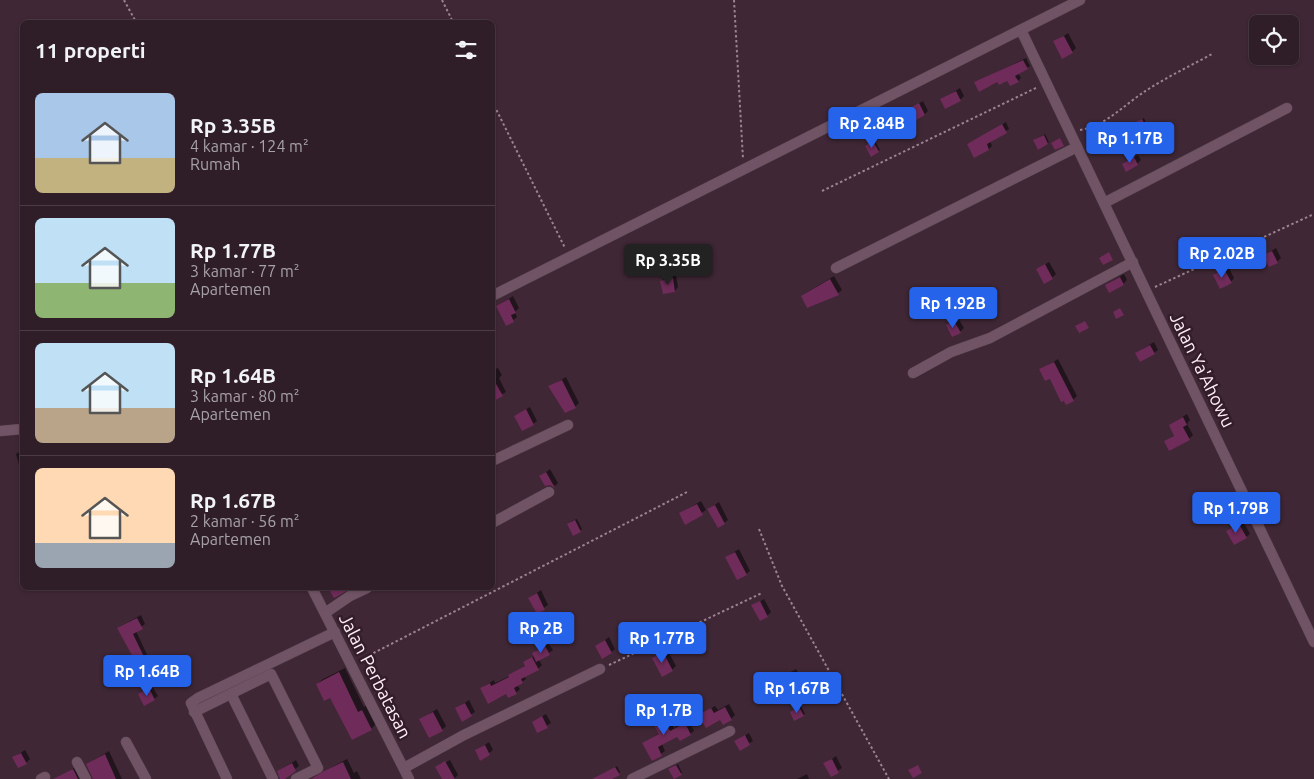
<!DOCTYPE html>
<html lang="id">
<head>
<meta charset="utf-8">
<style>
	body { margin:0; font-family:Ubuntu,sans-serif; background:#3b2a34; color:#f1f3f6; height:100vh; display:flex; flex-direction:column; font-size:19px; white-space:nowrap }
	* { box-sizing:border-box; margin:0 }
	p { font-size:16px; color:#a7a2a8 }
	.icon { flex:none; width:28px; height:28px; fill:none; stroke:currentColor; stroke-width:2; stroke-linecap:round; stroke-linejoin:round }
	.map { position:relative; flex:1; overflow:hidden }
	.panel { position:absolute; left:20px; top:20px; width:475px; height:570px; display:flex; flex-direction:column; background:#2f1d28; border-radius:8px; box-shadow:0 1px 4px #0004,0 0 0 1px #4a3b45 }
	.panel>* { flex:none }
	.tools { position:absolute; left:1249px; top:15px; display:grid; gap:10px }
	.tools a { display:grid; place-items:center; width:50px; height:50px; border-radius:8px; background:#2f1d28; box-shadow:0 1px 4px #0004,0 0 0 1px #4a3b45; font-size:25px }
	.price { position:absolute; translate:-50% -42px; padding:0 11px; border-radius:5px; background:#2563eb; color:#fff; font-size:16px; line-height:32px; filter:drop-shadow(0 1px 2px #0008) }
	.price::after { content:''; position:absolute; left:50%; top:30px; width:15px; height:11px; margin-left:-8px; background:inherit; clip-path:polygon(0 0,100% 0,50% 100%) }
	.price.on { background:#222; color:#fff }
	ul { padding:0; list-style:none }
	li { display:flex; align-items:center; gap:15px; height:125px; padding:0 15px }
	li+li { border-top:1px solid #4a3b45 }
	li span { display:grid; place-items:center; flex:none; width:140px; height:100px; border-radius:8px; color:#555 }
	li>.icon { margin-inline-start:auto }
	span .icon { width:60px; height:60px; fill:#fffc; stroke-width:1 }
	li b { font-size:21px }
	h2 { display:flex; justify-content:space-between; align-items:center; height:60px; padding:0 15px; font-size:21px }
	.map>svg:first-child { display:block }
	.shadow { fill:#0007 }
	.building { fill:#6f2b59 }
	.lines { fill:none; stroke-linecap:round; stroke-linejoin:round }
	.minor-casing { stroke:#594451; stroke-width:11 }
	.path { stroke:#998490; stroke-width:2; stroke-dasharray:2.5 2.5; stroke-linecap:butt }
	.minor { stroke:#705465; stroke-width:10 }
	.labels { text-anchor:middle; stroke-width:5; stroke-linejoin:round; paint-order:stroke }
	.street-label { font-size:18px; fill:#feedf6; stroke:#341d2b }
</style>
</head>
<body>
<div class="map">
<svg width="1314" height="779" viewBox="0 0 1314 779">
	<rect width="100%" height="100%" fill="#3f2735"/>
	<!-- shadow -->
	<g class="shadow">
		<path d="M 1068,33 L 1076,48 L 1072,52 L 1055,42 Z"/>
		<path d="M 1026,58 L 1030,66 L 1018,73 L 1021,78 L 1018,81 L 1008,79 L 976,82 Z"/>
		<path d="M 960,88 L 964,96 L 960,100 L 942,99 Z"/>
		<path d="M 923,101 L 928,111 L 925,114 L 902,113 Z"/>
		<path d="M 1144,118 L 1147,125 L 1146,126 L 1137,122 Z"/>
		<path d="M 1006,122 L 1009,129 L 990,141 L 992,146 L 989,149 L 974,156 L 968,145 Z"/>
		<path d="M 1045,134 L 1049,142 L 1048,143 L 1036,139 Z"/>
		<path d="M 875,141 L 880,150 L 878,151 L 868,144 Z"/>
		<path d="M 1138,155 L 1141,160 L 1137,164 L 1123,164 Z"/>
		<path d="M 1276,248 L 1281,258 L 1277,262 L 1265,255 Z"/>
		<path d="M 1049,262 L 1056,274 L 1052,278 L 1038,269 Z"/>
		<path d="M 1228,266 L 1234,278 L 1231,282 L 1214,275 Z"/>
		<path d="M 1124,274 L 1127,280 L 1123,284 L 1106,285 Z"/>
		<path d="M 676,275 L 678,287 L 675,291 L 662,281 L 666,277 Z"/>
		<path d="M 834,276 L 842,290 L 838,293 L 806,293 Z"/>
		<path d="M 513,296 L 519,308 L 515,312 L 517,317 L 507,325 L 497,306 Z"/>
		<path d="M 958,318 L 964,328 L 960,332 L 948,325 Z"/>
		<path d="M 1154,342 L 1158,350 L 1154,353 L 1136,353 Z"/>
		<path d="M 1058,359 L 1077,396 L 1073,400 L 1041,370 Z"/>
		<path d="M 498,368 L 502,375 L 499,378 L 506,392 L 492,400 L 492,370 Z"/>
		<path d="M 566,377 L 579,403 L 575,407 L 550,387 Z"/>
		<path d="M 530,407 L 537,421 L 533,424 L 515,416 Z"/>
		<path d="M 1187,414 L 1190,420 L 1187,424 L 1193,435 L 1189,439 L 1165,442 L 1175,435 L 1170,425 Z"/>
		<path d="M 22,450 L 22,472 L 21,472 L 16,454 Z"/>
		<path d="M 550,469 L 558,483 L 555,486 L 541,476 Z"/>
		<path d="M 701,501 L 706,510 L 686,523 L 681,513 Z"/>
		<path d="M 719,502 L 728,520 L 724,523 L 709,509 Z"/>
		<path d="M 577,519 L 582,529 L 580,531 L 570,522 Z"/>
		<path d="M 1243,521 L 1250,534 L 1246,537 L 1227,531 Z"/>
		<path d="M 739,549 L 750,571 L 746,574 L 726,557 Z"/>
		<path d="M 541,590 L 548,605 L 537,613 L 529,598 Z"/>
		<path d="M 764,599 L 771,612 L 767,616 L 753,606 Z"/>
		<path d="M 141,615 L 145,624 L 136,631 L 150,661 L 154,659 L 158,667 L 145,675 L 118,628 Z"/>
		<path d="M 609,637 L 615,649 L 612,652 L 597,646 Z"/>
		<path d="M 549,644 L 553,650 L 539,660 L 542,665 L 538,669 L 524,676 L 526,679 L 517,685 L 520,689 L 516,693 L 481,688 L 494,680 L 495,683 L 510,676 L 526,665 L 525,662 L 534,656 L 533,654 L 537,650 Z"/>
		<path d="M 667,649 L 676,666 L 672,670 L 653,658 Z"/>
		<path d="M 345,668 L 364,707 L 367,705 L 377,723 L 371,729 L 317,684 L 323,679 Z"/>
		<path d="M 796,669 L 803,681 L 799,685 L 778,691 L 757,690 Z"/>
		<path d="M 152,686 L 158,696 L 154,699 L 139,694 Z"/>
		<path d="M 469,700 L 475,712 L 462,720 L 456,709 Z"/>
		<path d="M 729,704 L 735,715 L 731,719 L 700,715 L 715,706 L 718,710 Z"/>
		<path d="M 801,706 L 805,714 L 795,720 L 793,711 Z"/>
		<path d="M 437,709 L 446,726 L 442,730 L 421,719 Z"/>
		<path d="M 664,710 L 674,728 L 689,720 L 694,731 L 690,734 L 678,735 L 662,744 L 665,751 L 652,760 L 644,743 L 660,733 L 652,718 Z"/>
		<path d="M 546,714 L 551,723 L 538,731 L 533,722 Z"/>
		<path d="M 749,733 L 753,741 L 740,749 L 736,741 Z"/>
		<path d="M 489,742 L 493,750 L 481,759 L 476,751 Z"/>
		<path d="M 25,750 L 30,759 L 26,763 L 14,757 Z"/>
		<path d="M 109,751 L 122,779 L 94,779 L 87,764 Z"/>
		<path d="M 836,756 L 842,768 L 831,775 L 825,764 Z"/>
		<path d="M 347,759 L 354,773 L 357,771 L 361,779 L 318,779 L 321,773 Z"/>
		<path d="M 296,760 L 299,766 L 281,779 L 278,771 Z"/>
		<path d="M 450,760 L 458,775 L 454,779 L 443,779 L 439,766 Z"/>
		<path d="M 678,764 L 682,773 L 681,774 L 671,768 Z"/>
		<path d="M 77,766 L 84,779 L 66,779 L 64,775 Z"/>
		<path d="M 617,766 L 620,772 L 619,774 L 609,779 L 596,779 Z"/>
		<path d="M 807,774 L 809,779 L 797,779 Z"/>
	</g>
	<!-- building -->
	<g class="building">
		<path d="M 1064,36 L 1073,53 L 1062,59 L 1053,41 Z"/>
		<path d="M 1023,60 L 1028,69 L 1015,76 L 1019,82 L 1010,86 L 1007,81 L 999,85 L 997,82 L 979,92 L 974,82 Z"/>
		<path d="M 956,91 L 961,101 L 945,109 L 940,99 Z"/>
		<path d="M 919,103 L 925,115 L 907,125 L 901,113 Z"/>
		<path d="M 1142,119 L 1146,127 L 1139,131 L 1134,123 Z"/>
		<path d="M 1002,124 L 1007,133 L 987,144 L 989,150 L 974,158 L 967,144 Z"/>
		<path d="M 1044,135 L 1048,144 L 1038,150 L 1033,140 Z"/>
		<path d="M 1060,138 L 1064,146 L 1055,150 L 1051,143 Z"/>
		<path d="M 873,141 L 879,152 L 871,157 L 865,146 Z"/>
		<path d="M 1134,157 L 1138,165 L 1126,172 L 1122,164 Z"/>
		<path d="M 1272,251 L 1278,263 L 1269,267 L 1263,255 Z"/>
		<path d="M 1109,252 L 1113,260 L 1103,265 L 1099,258 Z"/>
		<path d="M 1045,264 L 1053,279 L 1044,284 L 1036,269 Z"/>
		<path d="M 1224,269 L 1232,283 L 1220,289 L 1213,275 Z"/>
		<path d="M 1120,277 L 1124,285 L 1109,293 L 1105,285 Z"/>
		<path d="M 673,278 L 675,292 L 663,294 L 660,281 Z"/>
		<path d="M 830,279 L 839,295 L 807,308 L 801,296 Z"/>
		<path d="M 509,299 L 516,313 L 511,315 L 514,322 L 506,326 L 496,306 Z"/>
		<path d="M 1120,308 L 1124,315 L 1116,319 L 1113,312 Z"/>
		<path d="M 954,321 L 961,333 L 952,337 L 946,325 Z"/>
		<path d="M 1085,321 L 1089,328 L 1079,333 L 1075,326 Z"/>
		<path d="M 1150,345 L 1155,354 L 1140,362 L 1135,353 Z"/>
		<path d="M 1054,362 L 1074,401 L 1066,405 L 1064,401 L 1061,402 L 1050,379 L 1045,381 L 1039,369 Z"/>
		<path d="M 492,377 L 503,396 L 492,402 Z"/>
		<path d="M 562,380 L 576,408 L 565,413 L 548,386 Z"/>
		<path d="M 526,409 L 534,425 L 522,431 L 514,416 Z"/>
		<path d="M 1183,417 L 1187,425 L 1183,427 L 1190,440 L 1169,451 L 1164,441 L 1174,436 L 1169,425 Z"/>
		<path d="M 546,472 L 555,488 L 550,485 L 545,486 L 539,476 Z"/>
		<path d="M 697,504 L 703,515 L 685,525 L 679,513 Z"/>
		<path d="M 715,505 L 725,524 L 718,528 L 707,509 Z"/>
		<path d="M 575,520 L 581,532 L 573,536 L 567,524 Z"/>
		<path d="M 1239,524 L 1247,538 L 1234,545 L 1226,531 Z"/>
		<path d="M 735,552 L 747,575 L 737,580 L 725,557 Z"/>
		<path d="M 328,588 L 352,588 L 334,598 Z"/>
		<path d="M 537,593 L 545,610 L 537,614 L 528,598 Z"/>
		<path d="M 760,601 L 768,617 L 760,621 L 751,605 Z"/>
		<path d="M 137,618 L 143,629 L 133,634 L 147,663 L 150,661 L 155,671 L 144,677 L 117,628 Z"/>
		<path d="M 605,640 L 612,653 L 602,659 L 595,646 Z"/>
		<path d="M 545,646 L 550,655 L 536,662 L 532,653 Z"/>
		<path d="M 663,652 L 673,671 L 662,677 L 652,658 Z"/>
		<path d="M 532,657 L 539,670 L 521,679 L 523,683 L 514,688 L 517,694 L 508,698 L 506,694 L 488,704 L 480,688 L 490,683 L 491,686 L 509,677 L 508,675 L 525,666 L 523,662 Z"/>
		<path d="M 339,672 L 358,712 L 362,710 L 372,730 L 352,740 L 330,698 L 324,701 L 316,684 Z"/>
		<path d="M 792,672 L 800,686 L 780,697 L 778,693 L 762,701 L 756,690 Z"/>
		<path d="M 149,688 L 155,700 L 144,706 L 138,694 Z"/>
		<path d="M 465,703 L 472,716 L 462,722 L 455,708 Z"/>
		<path d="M 725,707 L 732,720 L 723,725 L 720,720 L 706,728 L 698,715 L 711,708 L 714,713 Z"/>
		<path d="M 799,707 L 804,716 L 794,721 L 790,712 Z"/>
		<path d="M 433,712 L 443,731 L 429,738 L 419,719 Z"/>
		<path d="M 660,713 L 670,731 L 685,723 L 691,735 L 680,741 L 677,737 L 658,747 L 662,756 L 652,761 L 642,743 L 659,734 L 650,718 Z"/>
		<path d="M 542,716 L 548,728 L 537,733 L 532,722 Z"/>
		<path d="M 745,735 L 750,745 L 740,751 L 734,741 Z"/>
		<path d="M 485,745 L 490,755 L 480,761 L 475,750 Z"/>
		<path d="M 21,753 L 27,764 L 18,768 L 12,757 Z"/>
		<path d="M 105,754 L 116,779 L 93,779 L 86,764 Z"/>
		<path d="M 832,759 L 839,773 L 831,777 L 823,763 Z"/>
		<path d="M 445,761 L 455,779 L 442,779 L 435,767 Z"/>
		<path d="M 343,762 L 351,779 L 311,779 L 324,771 Z"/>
		<path d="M 292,763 L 296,771 L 285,779 L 280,779 L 277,771 Z"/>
		<path d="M 676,765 L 682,775 L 674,779 L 668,769 Z"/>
		<path d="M 918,765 L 922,773 L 913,778 L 908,770 Z"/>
		<path d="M 615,767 L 620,775 L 612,779 L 592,779 Z"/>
		<path d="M 73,769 L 78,779 L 53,779 Z"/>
	</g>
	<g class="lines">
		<!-- minor casing -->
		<g class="minor-casing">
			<g id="minor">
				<path d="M 1021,30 L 1314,642"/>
				<path d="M 1104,203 L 1287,108"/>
				<path d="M 836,268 L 1077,147"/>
				<path d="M 492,296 L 1080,0"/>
				<path d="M 913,373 L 951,352 L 990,338 L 1133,262"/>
				<path d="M 0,431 L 22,429"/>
				<path d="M 492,461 L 568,425"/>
				<path d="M 492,523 L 549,492"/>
				<path d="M 312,588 L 409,779"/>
				<path d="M 325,613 L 350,596 L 367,588"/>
				<path d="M 231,694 L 273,779"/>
				<path d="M 194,712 L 271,674 L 318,768 L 296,779"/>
				<path d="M 126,742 L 146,779"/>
				<path d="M 77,762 L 86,779"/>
				<path d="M 404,768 L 464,735 L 600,669"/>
				<path d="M 41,779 L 45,777"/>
				<path d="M 227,779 L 191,703 L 198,698 L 335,632"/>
				<path d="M 632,779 L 730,731"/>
			</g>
		</g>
		<!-- path -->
		<g class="path">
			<path d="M 124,0 L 136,22"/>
			<path d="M 442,0 L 453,22"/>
			<path d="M 734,0 L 743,159"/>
			<path d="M 492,101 L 565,248"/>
			<path d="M 1080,130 C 1106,126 1126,103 1147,90 C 1167,77 1190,66 1212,54"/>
			<path d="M 822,191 L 1038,87"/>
			<path d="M 1155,287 L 1314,214"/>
			<path d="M 759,529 L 782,586 L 889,779"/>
			<path d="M 360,660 L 689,491"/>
			<path d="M 609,665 L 762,593"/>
		</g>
		<!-- minor -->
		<use href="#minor" class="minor"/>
	</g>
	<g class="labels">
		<!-- street labels -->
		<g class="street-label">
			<text transform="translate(1202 370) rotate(64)" y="6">Jalan Ya'Ahowu</text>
			<text transform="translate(375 676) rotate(63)" y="6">Jalan Perbatasan</text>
		</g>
	</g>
</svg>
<div class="tools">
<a><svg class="icon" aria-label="locate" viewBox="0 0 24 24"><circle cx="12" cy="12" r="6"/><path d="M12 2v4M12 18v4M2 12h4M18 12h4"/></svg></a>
</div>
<b class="price" style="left:872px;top:149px">Rp 2.84B</b>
<b class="price" style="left:1130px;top:164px">Rp 1.17B</b>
<b class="price" style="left:1222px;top:279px">Rp 2.02B</b>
<b class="price on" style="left:668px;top:286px">Rp 3.35B</b>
<b class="price" style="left:953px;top:329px">Rp 1.92B</b>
<b class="price" style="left:1236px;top:534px">Rp 1.79B</b>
<b class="price" style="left:541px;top:654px">Rp 2B</b>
<b class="price" style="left:662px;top:664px">Rp 1.77B</b>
<b class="price" style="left:147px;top:697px">Rp 1.64B</b>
<b class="price" style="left:797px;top:714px">Rp 1.67B</b>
<b class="price" style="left:664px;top:736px">Rp 1.7B</b>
<section class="panel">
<h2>11 properti<svg class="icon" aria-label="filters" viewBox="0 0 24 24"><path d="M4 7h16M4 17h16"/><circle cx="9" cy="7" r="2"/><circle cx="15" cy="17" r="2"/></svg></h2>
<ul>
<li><span style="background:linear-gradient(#a9c7e8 65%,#c2b280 0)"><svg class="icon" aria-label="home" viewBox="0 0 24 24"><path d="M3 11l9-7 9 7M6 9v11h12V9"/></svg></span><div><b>Rp 3.35B</b><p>4 kamar · 124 m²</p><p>Rumah</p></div></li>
<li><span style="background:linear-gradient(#bfe0f5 65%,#8fb573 0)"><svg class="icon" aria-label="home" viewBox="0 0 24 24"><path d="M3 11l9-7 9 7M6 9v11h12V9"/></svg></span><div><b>Rp 1.77B</b><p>3 kamar · 77 m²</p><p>Apartemen</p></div></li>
<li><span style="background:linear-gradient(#bfe0f5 65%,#b9a48a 0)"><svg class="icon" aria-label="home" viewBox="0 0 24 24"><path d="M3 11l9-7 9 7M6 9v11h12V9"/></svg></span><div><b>Rp 1.64B</b><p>3 kamar · 80 m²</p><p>Apartemen</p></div></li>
<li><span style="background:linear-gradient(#ffd9b3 75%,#9aa5b1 0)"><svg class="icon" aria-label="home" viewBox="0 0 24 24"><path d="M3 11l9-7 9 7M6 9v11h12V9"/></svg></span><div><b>Rp 1.67B</b><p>2 kamar · 56 m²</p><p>Apartemen</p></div></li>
</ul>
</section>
</div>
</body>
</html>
